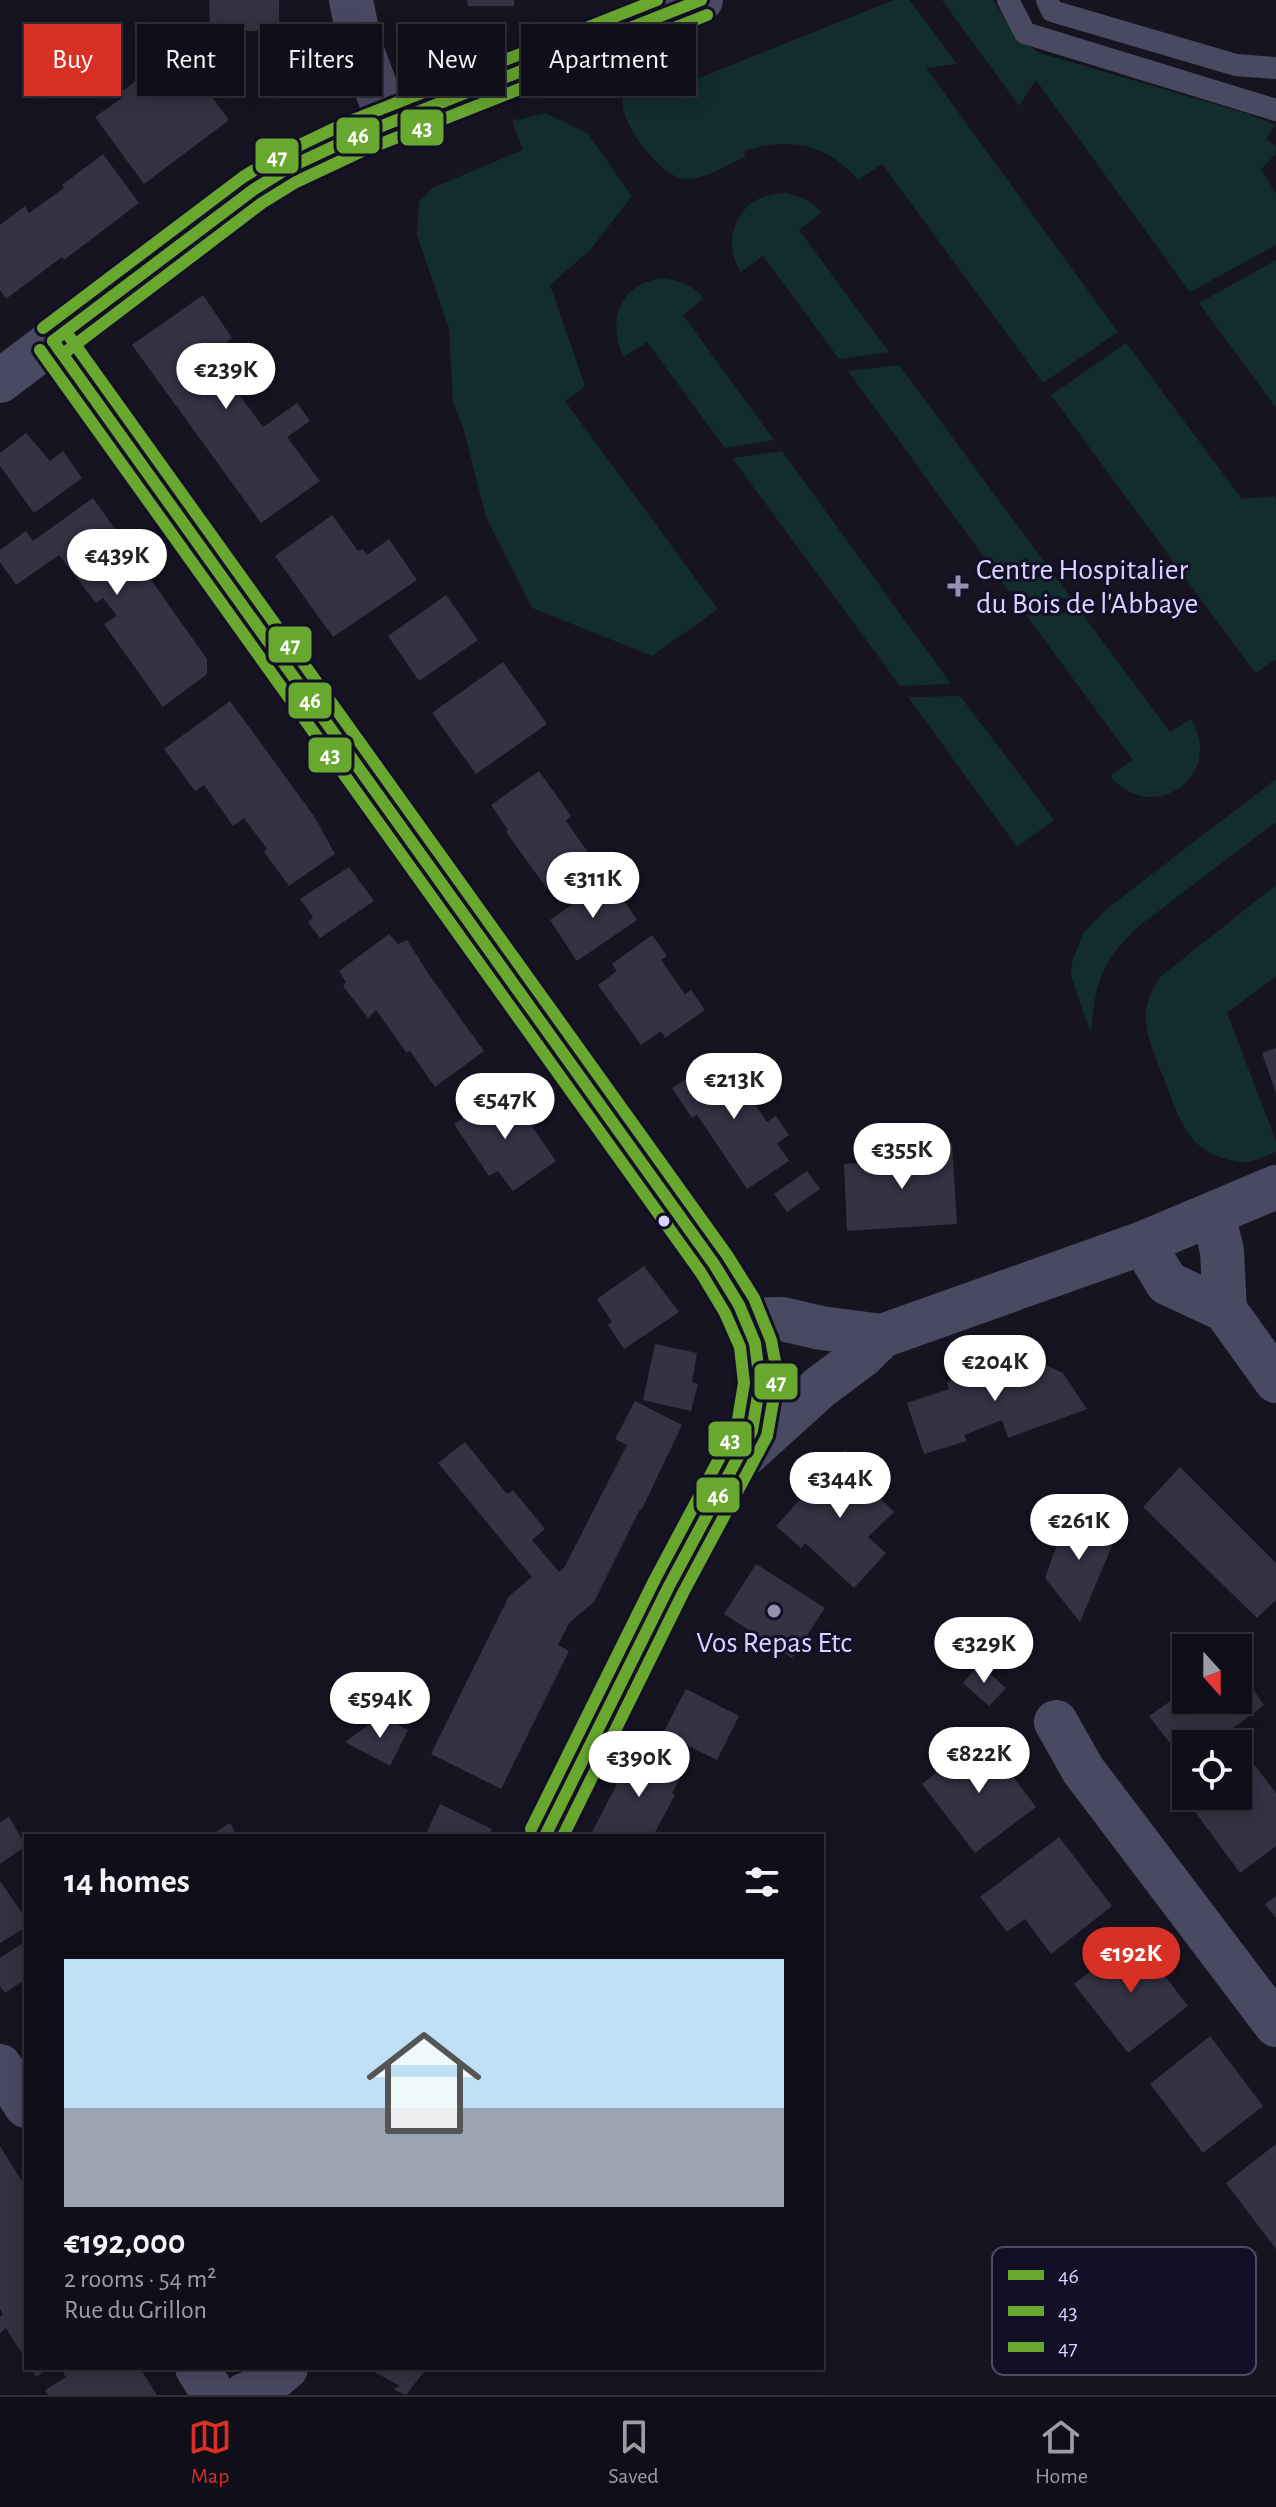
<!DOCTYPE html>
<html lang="en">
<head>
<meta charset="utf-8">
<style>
	body { margin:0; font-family:"Alegreya Sans",sans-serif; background:#191822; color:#f1f3f6; height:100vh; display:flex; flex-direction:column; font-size:30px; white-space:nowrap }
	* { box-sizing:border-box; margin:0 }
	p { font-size:26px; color:#9c9ca2 }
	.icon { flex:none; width:44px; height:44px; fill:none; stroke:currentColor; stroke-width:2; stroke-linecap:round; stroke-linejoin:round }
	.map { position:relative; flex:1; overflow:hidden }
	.details { position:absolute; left:24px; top:1834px; width:800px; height:536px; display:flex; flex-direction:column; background:#100f19; border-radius:0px; box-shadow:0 4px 20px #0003,0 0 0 2px #302f38 }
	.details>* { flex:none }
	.guide { position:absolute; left:24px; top:24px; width:800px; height:72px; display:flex; gap:16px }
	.needle { width:52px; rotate:159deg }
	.controls { position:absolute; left:1172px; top:1634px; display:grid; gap:16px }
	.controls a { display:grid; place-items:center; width:80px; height:80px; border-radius:0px; background:#100f19; box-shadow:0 4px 20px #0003,0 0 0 2px #302f38; font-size:40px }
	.price { position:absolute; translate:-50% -68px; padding:0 18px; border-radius:28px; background:#fff; color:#222; font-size:26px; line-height:52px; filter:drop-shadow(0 2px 4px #0008) }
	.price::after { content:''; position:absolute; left:50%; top:48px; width:24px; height:18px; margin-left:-12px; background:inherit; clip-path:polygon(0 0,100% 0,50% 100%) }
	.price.active { background:#d93025; color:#fff }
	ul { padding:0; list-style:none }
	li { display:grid; align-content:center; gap:16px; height:424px; padding:0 40px }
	li span { display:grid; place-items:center; height:248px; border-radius:0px; color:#555 }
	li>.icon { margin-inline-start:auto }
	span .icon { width:144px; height:144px; fill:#fffc; stroke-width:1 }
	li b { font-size:34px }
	h2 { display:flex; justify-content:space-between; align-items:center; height:96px; padding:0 40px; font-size:34px }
	.tag { padding:0 28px; border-radius:0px; background:#100f19; box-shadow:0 4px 20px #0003,0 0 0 2px #302f38; font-size:28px; line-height:72px }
	.tag.active { background:#d93025; color:#fff }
	.menu { display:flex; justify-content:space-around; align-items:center; height:112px; border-top:2px solid #302f38; background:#100f19; font-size:22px; color:#9c9ca2 }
	.menu a { display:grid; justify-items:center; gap:4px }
	.menu .active { color:#d93025 }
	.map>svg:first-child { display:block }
	.green { fill:#132c2d }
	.building { fill:#343243 }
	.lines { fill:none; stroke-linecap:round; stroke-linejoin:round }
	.service { stroke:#4a4962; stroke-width:22 }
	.minor { stroke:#4a4962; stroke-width:44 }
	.tertiary { stroke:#4a4962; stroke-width:44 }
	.bus-1-casing { stroke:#130f26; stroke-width:18 }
	.bus-2-casing { stroke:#130f26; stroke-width:18 }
	.bus-3-casing { stroke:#130f26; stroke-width:18 }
	.bus-1 { stroke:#69a82f; stroke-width:12 }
	.bus-2 { stroke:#69a82f; stroke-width:12 }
	.bus-3 { stroke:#69a82f; stroke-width:12 }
	.poi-dot { fill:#9591b1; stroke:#130f26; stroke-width:3 }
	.bus-dot { fill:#d9d4ff; stroke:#130f26; stroke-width:3 }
	.labels { text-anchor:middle; stroke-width:6; stroke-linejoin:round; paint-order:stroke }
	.poi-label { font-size:30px; fill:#d9d4ff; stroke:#130f26; text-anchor:start }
	.key { fill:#130f26; stroke:#4e4a67; stroke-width:2 }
	.key-label { font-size:22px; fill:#d9d4ff }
	.line-badge { stroke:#130f26; stroke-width:3 }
	.badge-label { font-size:22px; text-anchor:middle; font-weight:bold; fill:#fff }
</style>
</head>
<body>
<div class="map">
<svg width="1276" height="2395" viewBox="0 0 1276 2395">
	<rect width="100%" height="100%" fill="#161421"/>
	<!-- green -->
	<g class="green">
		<path d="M 894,0 L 909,0 L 911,2 L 957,64 L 926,68 L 1118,332 L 1043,383 L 882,164 L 858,180 C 827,143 789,137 744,151 L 745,157 C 727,164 707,179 687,179 C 662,179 627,130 623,108 C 621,97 624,87 626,76 L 662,63 L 666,64 L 676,87 Z"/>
		<path d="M 942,0 L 993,0 C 1008,23 1016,39 1040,53 L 1245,113 L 1275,125 L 1266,139 L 1276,147 L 1276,153 L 1261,170 L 1276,193 L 1276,245 L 1190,292 L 1036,80 L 1019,106 Z"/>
		<path d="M 546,113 L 588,134 L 631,195 L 631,197 L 591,249 L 550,285 L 585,386 L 565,401 L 718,609 L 652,656 L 532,608 L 486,517 L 463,427 L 453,402 L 449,328 L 417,235 L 419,202 L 434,187 L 523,150 L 512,121 Z"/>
		<path d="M 784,193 C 799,196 812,199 821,213 L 799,230 L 889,352 L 839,359 L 763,256 L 741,272 C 727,252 729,224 748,206 C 757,197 771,195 784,193 Z"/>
		<path d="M 1276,260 L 1276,408 L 1199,303 Z"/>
		<path d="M 660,278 C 679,280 691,284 704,298 L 683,315 L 774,440 L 725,448 L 647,342 L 624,357 C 611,332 613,298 642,284 C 647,281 654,280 660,278 Z"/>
		<path d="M 1126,343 L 1242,499 L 1274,496 L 1276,499 L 1276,659 L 1255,673 L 1051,395 Z"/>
		<path d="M 899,365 L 1071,598 L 1016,601 L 848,371 Z"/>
		<path d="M 782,451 L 951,684 L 900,686 L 732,458 Z"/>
		<path d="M 1081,612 L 1170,732 L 1191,719 C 1226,776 1152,827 1110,776 L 1133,760 L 1026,615 Z"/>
		<path d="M 960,696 L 1054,820 L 1017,847 L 908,697 Z"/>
		<path d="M 1276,779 L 1276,822 L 1139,926 C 1101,961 1095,983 1091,1034 L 1071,976 L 1072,963 L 1083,933 L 1109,907 Z"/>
		<path d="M 1276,885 L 1276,976 L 1227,1013 L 1276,1141 L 1276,1152 C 1267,1155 1257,1161 1247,1162 C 1239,1163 1231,1161 1223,1158 C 1185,1147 1177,1112 1164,1079 C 1149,1039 1133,1015 1161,976 Z"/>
	</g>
	<!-- building -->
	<g class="building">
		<path d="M 209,0 L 279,0 L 279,30 L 210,32 Z"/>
		<path d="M 467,0 L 514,0 L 514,6 L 468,6 Z"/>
		<path d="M 177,50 L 229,120 L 144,184 L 95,117 L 123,97 L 120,93 Z"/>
		<path d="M 103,154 L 139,203 L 64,260 L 62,257 L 6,299 L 0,290 L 0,225 L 25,206 L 29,213 L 64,188 L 62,185 Z"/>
		<path d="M 203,295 L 232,338 L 198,364 L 210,355 L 263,427 L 297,403 L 310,421 L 287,437 L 320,481 L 261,523 L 132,345 Z"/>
		<path d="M 26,433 L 50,461 L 63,451 L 82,478 L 34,513 L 0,466 L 0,453 Z"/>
		<path d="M 93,498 L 207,659 L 207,674 L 163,707 L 104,624 L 117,616 L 103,598 L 96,603 L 59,555 L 16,585 L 0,562 L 0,550 L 26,531 L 33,541 Z"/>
		<path d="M 332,515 L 358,551 L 363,549 L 367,555 L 389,539 L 417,580 L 333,637 L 275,556 Z"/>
		<path d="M 446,595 L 478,640 L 419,681 L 388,636 Z"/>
		<path d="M 503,662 L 547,724 L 476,774 L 432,713 Z"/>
		<path d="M 230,701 L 314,816 L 335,854 L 289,886 L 264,852 L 267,849 L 244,818 L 233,826 L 204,785 L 195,791 L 164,749 Z"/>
		<path d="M 539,771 L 571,816 L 566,821 L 592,858 L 548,890 L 506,832 L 508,830 L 491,805 Z"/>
		<path d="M 349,867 L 374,901 L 320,938 L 308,922 L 313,917 L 300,899 Z"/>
		<path d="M 609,879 L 637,920 L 577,961 L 550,920 Z"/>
		<path d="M 389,934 L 398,944 L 407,940 L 430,976 L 484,1051 L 435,1087 L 410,1051 L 406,1052 L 376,1010 L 368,1018 L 343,986 L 346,982 L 339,971 Z"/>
		<path d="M 652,935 L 667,956 L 661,960 L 675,980 L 685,994 L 691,990 L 705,1010 L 665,1038 L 661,1031 L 641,1045 L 598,985 L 617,971 L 612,964 Z"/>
		<path d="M 1276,1048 L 1276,1093 L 1262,1053 Z"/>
		<path d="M 722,1055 L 740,1082 L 746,1078 L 760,1099 L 754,1103 L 767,1122 L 776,1116 L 789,1135 L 777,1143 L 789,1161 L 747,1189 L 697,1115 L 692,1118 L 672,1088 Z"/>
		<path d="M 506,1089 L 556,1161 L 513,1191 L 498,1171 L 489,1176 L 454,1124 Z"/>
		<path d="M 952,1143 L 957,1224 L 847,1231 L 844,1164 L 918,1159 L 917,1145 Z"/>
		<path d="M 807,1171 L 820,1189 L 787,1212 L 774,1194 Z"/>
		<path d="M 644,1266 L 679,1312 L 624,1349 L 608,1325 L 612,1322 L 597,1299 Z"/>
		<path d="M 655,1344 L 697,1353 L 692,1382 L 698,1384 L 691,1411 L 643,1400 Z"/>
		<path d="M 1026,1356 L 1063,1373 L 1087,1409 L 1008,1438 L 1002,1420 L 964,1435 L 967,1441 L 924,1454 L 907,1403 L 949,1389 L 947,1382 Z"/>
		<path d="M 635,1401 L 682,1425 L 642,1509 L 640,1509 L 594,1602 L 569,1623 L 558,1645 L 569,1651 L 501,1789 L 431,1754 L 509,1596 L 532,1577 L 438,1463 L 465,1442 L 507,1494 L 513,1490 L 545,1529 L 532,1540 L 559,1572 L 564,1568 L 627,1445 L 615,1439 Z"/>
		<path d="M 845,1450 L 868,1472 L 864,1476 L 884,1495 L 881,1499 L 894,1512 L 868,1537 L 886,1553 L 854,1588 L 805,1543 L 801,1548 L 776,1526 Z"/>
		<path d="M 1180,1467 L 1276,1563 L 1276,1600 L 1257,1618 L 1143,1507 Z"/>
		<path d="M 1068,1514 L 1117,1534 L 1080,1622 L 1045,1578 Z"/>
		<path d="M 756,1564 L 825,1608 L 792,1658 L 724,1614 Z"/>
		<path d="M 979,1664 L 1006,1688 L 989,1706 L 963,1683 Z"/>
		<path d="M 1238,1668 L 1264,1705 L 1212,1744 L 1186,1744 L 1186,1764 L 1149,1716 L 1186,1690 L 1186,1700 L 1238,1700 Z"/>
		<path d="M 686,1689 L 739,1716 L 717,1760 L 663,1733 Z"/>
		<path d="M 381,1716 L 408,1730 L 390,1766 L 345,1742 Z"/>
		<path d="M 983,1737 L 1036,1807 L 975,1853 L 922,1784 Z"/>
		<path d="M 635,1749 L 682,1774 L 672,1793 L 675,1795 L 653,1836 L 590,1836 Z"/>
		<path d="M 1249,1758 L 1276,1793 L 1276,1846 L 1240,1873 L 1190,1805 L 1201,1796 L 1238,1796 L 1238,1767 Z"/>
		<path d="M 440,1804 L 492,1829 L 489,1836 L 425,1836 Z"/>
		<path d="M 9,1817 L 26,1846 L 0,1864 L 0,1822 Z"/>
		<path d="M 230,1823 L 237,1836 L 209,1836 Z"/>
		<path d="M 1059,1837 L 1112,1906 L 1051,1954 L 1025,1919 L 1007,1932 L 980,1897 Z"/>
		<path d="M 0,1881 L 26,1919 L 26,1927 L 0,1943 Z"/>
		<path d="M 1276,1896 L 1276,1918 L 1265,1904 Z"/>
		<path d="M 1135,1937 L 1188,2006 L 1128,2053 L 1074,1984 Z"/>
		<path d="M 26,1941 L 26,1979 L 5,1993 L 0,1986 L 0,1958 Z"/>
		<path d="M 1210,2036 L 1263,2106 L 1203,2153 L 1150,2084 Z"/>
		<path d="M 1276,2144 L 1276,2249 L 1226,2183 Z"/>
		<path d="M 0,2146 L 26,2188 L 26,2360 L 6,2328 L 0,2333 L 0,2317 L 3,2314 L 0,2309 Z"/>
		<path d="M 31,2368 L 49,2368 L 36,2377 Z"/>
		<path d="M 60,2368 L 140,2368 L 157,2395 L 48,2395 L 45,2390 L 66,2377 Z"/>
		<path d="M 367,2368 L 427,2368 L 406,2395 L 393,2389 L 400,2386 Z"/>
	</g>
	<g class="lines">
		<!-- service -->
		<g class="service">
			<path d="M 1008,0 L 1025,33 L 1276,110"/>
			<path d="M 1047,0 L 1052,11 L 1236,65 L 1276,68"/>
		</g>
		<!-- minor -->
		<g class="minor">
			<path d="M 351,0 L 360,45 L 389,123"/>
			<path d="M 53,341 L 714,1264 C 753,1323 772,1360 752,1431 L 669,1586 L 545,1836"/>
			<path d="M 0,381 L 253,190 L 288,168 L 354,137 L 701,0"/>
			<path d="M 1213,1214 L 1222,1251 L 1225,1310 L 1276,1381"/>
			<path d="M 1143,1243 L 1167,1283 L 1225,1310"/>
			<path d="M 748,1320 L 782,1319 L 821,1328 L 882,1336"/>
			<path d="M 746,1454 L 819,1388 L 863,1355 L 882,1336 L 1143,1243 L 1276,1187"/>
			<path d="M 1056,1722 L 1083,1770 L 1276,2025"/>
			<path d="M 244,2395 L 261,2389 L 286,2368"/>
		</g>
		<!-- tertiary -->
		<g class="tertiary">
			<path d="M 0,2066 L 26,2106"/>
			<path d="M 197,2368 L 214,2395"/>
		</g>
		<!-- bus-1 casing -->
		<g class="bus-1-casing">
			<g id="bus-1">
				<path d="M 53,341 L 714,1264 L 739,1305 L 755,1343 L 760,1383 L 752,1431 L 669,1586 L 545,1836"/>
				<path d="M 53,341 L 253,190 L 288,168 L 354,137 L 701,0"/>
			</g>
		</g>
		<!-- bus-2 casing -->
		<g class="bus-2-casing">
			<g id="bus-2">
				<path d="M 40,350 L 701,1273 L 725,1313 L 740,1347 L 744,1383 L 737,1425 L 655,1579 L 531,1829"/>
				<path d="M 63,354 L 262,203 L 296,182 L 360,152 L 707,15"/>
			</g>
		</g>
		<!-- bus-3 casing -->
		<g class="bus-3-casing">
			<g id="bus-3">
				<path d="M 43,328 L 243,177 L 281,154 L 348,122 L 657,0"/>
				<path d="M 66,332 L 727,1255 L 754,1298 L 771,1340 L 775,1361 L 776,1385 L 767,1436 L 683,1593 L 563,1836"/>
			</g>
		</g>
		<!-- bus-1 -->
		<use href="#bus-1" class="bus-1"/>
		<!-- bus-2 -->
		<use href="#bus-2" class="bus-2"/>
		<!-- bus-3 -->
		<use href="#bus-3" class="bus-3"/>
	</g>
	<!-- markers -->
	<g class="poi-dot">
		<path d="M954 574h8v8h8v8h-8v8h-8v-8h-8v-8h8z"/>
		<circle cx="774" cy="1611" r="8"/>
	</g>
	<circle class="bus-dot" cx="664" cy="1221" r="7"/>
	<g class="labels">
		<!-- poi labels -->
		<g class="poi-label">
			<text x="976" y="579">Centre Hospitalier<tspan x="976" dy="34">du Bois de l'Abbaye</tspan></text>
			<text x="774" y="1652" text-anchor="middle">Vos Repas Etc</text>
		</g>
	</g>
	<!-- legend -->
	<rect x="992" y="2247" width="264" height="128" rx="12" class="key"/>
	<rect x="1008" y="2270" width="36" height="10" fill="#69a82f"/>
	<rect x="1008" y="2306" width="36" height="10" fill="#69a82f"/>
	<rect x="1008" y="2342" width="36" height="10" fill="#69a82f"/>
	<g class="key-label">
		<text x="1058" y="2283">46</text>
		<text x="1058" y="2319">43</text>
		<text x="1058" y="2355">47</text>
	</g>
	<g class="line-badge">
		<rect x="399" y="108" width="46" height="39" rx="8" fill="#69a82f"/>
		<rect x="335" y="116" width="46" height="39" rx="8" fill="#69a82f"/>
		<rect x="254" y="137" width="46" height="38" rx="8" fill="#69a82f"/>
		<rect x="267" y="625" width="46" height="39" rx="8" fill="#69a82f"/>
		<rect x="287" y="681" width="46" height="39" rx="8" fill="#69a82f"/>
		<rect x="307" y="736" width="46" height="38" rx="8" fill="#69a82f"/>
		<rect x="753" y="1362" width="46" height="39" rx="8" fill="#69a82f"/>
		<rect x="707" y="1420" width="46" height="38" rx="8" fill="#69a82f"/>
		<rect x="695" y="1476" width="46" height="38" rx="8" fill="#69a82f"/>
	</g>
	<g class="badge-label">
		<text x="422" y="135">43</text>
		<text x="358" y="143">46</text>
		<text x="277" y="164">47</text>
		<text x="290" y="652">47</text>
		<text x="310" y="708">46</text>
		<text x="330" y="762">43</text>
		<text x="776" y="1389">47</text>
		<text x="730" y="1447">43</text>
		<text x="718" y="1503">46</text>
	</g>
</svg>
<div class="controls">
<a><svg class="needle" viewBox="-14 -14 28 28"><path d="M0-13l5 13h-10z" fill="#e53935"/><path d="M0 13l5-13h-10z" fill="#9c9ca2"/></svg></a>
<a><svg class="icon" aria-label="locate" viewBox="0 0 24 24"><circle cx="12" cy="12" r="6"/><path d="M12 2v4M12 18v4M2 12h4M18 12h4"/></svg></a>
</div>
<b class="price" style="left:226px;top:411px">€239K</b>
<b class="price" style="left:117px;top:597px">€439K</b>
<b class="price" style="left:593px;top:920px">€311K</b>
<b class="price" style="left:734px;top:1121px">€213K</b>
<b class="price" style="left:505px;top:1141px">€547K</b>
<b class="price" style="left:902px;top:1191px">€355K</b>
<b class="price" style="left:995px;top:1403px">€204K</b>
<b class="price" style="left:840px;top:1520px">€344K</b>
<b class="price" style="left:1079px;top:1562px">€261K</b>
<b class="price" style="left:984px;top:1685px">€329K</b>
<b class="price" style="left:380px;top:1740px">€594K</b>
<b class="price" style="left:979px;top:1795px">€822K</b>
<b class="price" style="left:639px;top:1799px">€390K</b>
<b class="price active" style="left:1131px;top:1995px">€192K</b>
<div class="guide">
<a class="tag active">Buy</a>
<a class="tag">Rent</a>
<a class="tag">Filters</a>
<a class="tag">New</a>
<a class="tag">Apartment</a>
</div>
<section class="details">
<h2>14 homes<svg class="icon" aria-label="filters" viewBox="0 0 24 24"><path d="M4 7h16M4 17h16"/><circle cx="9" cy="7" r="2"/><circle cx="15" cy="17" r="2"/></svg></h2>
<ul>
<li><span style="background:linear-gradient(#bfe0f5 60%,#9aa5b1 0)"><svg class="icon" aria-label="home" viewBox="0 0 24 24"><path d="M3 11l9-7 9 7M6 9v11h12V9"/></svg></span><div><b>€192,000</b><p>2 rooms · 54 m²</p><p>Rue du Grillon</p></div></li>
</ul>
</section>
</div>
<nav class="menu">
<a class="active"><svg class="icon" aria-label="map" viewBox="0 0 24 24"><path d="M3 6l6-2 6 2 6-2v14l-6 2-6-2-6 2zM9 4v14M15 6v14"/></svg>Map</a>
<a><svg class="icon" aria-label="saved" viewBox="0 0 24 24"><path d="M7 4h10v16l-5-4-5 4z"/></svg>Saved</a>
<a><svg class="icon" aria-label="home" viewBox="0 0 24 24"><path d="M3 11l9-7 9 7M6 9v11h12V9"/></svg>Home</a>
</nav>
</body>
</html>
